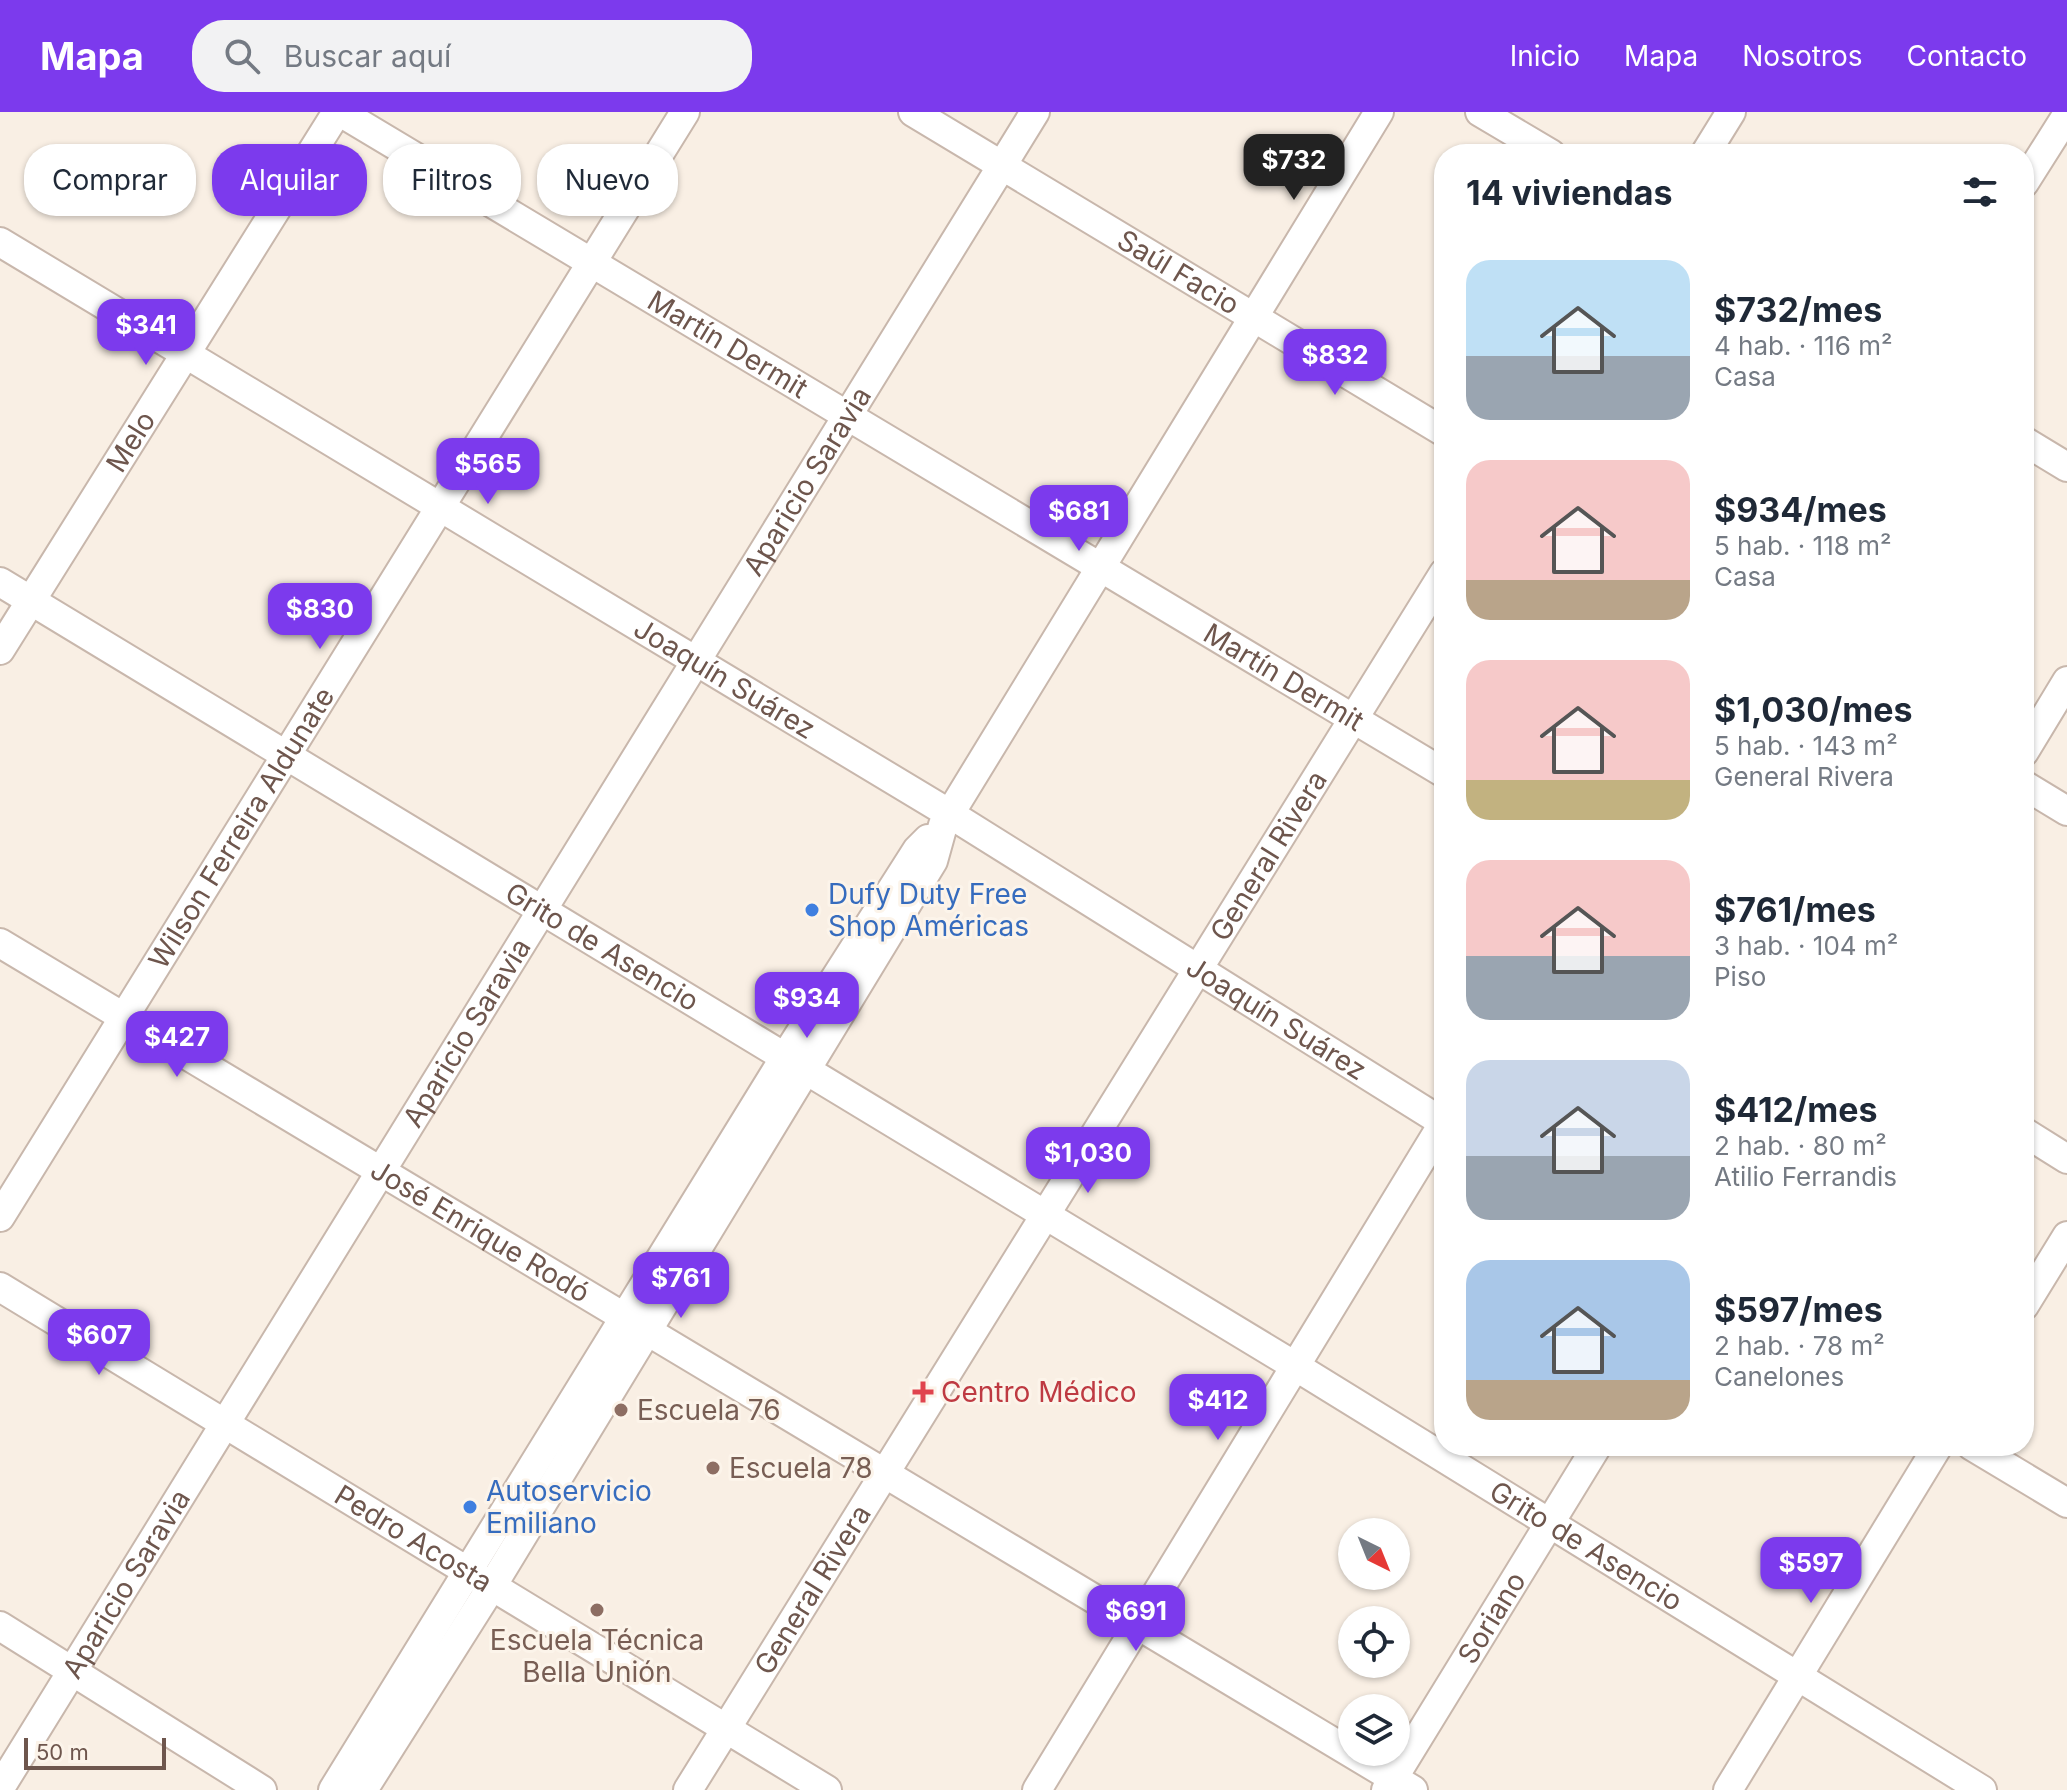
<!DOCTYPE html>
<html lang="es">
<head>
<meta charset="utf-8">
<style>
	body { margin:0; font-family:Inter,sans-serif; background:#f2f2f3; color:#1f2937; height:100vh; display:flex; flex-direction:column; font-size:30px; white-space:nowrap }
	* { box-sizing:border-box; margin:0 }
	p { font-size:26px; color:#747a83 }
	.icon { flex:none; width:44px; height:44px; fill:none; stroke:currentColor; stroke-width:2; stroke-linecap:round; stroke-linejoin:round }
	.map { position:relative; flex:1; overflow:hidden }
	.drawer { position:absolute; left:1434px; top:32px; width:600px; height:1312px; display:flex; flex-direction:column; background:#fff; border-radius:32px; box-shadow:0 2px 6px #0004 }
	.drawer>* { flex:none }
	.hud { position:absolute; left:24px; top:32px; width:760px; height:72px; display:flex; gap:16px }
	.needle { width:52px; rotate:137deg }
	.fabs { position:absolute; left:1338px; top:1406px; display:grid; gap:16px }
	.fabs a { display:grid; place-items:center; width:72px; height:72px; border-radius:50%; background:#fff; box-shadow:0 2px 6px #0004; font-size:40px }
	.scale { position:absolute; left:24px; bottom:20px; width:142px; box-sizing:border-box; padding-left:8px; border:4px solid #6e564d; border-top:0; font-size:22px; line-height:28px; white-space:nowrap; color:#6e564d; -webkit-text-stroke:6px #fcf4ea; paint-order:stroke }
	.price { position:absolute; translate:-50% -68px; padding:0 18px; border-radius:16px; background:#7c3aed; color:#fff; font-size:26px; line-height:52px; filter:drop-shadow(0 2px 4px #0008) }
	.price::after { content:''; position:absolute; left:50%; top:48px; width:24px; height:18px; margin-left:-12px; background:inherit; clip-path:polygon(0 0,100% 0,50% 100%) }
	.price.selected { background:#222; color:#fff }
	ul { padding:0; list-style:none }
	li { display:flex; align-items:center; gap:24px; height:200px; padding:0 32px }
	li span { display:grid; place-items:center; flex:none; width:224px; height:160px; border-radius:24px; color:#555 }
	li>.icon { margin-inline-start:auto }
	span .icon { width:96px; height:96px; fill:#fffc; stroke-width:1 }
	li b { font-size:34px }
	h2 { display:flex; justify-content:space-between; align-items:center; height:96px; padding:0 32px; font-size:34px }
	.chip { padding:0 28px; border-radius:32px; background:#fff; box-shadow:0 2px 6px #0004; font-size:28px; line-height:72px }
	.chip.selected { background:#7c3aed; color:#fff }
	header { display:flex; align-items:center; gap:48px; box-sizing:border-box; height:112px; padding:0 40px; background:#7c3aed; color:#fff }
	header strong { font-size:38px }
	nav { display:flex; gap:44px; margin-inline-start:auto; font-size:28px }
	.search { width:560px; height:72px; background:#f2f2f3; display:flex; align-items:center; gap:20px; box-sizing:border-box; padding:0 28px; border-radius:32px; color:#747a83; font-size:30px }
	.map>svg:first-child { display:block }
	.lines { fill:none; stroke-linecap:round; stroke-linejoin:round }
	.minor-casing { stroke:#c8b7ac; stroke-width:32 }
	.minor { stroke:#fff; stroke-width:28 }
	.shop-dot { fill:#3f7fe0; stroke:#fcf4ea; stroke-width:3 }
	.health-dot { fill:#e0444e; stroke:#fcf4ea; stroke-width:3 }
	.education-dot { fill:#8d6e63; stroke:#fcf4ea; stroke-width:3 }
	.labels { text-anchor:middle; stroke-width:6; stroke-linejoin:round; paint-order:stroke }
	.street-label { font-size:28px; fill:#6e564d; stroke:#fcf4ea }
	.shop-label { font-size:28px; fill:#366cbe; stroke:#fcf4ea; text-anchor:start }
	.health-label { font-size:28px; fill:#be3a42; stroke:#fcf4ea; text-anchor:start }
	.education-label { font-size:28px; fill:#785e54; stroke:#fcf4ea; text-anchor:start }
</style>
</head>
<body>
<header>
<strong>Mapa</strong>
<div class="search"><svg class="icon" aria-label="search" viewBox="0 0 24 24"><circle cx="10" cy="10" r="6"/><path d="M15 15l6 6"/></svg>Buscar aquí</div>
<nav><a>Inicio</a><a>Mapa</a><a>Nosotros</a><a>Contacto</a></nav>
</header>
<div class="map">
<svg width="2067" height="1678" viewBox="0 0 2067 1678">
	<rect width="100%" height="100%" fill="#f9efe4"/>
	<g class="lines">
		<!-- minor casing -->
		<g class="minor-casing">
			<g id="minor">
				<path id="s1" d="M 340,0 L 1444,661"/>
				<path id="s2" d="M 913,0 L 1444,320"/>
				<path d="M 1480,0 L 1551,42"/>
				<path d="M 1705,42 L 1731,0"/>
				<path d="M 2024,71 L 2067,3"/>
				<path id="s3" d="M 0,130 L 950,702 L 1444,1011"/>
				<path d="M 2024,329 L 2067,355"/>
				<path id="s4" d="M 0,470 L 1295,1254 L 1982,1678"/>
				<path id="s5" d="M 0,538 L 337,0"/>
				<path d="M 2024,640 L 2067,569"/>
				<path d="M 2024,673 L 2067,699"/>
				<path id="s6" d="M 0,831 L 1413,1678"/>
				<path d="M 2024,1020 L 2067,1047"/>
				<path id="s7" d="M 0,1105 L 685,0"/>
				<path id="s8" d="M 0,1175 L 827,1678"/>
				<path d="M 2024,1194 L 2067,1124"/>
				<path d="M 1972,1334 L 2067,1391"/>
				<path d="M 0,1514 L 262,1678"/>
				<path id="s9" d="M 0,1676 L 1035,0"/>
				<path d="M 333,1678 L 785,945 L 917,738 L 928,727"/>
				<path d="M 363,1678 L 492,1474 L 933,749 L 943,713 L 1379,0"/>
				<path id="s10" d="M 688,1678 L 1444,461"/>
				<path d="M 1037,1678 L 1444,1010"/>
				<path id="s11" d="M 1386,1678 L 1597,1334"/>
				<path d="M 1728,1678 L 1938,1334"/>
			</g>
		</g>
		<!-- minor -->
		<use href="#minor" class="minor"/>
	</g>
	<!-- markers -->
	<g class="shop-dot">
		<circle cx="812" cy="798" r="8"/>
		<circle cx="470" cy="1395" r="8"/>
	</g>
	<path class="health-dot" d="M919 1268h8v8h8v8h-8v8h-8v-8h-8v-8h8z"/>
	<g class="education-dot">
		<circle cx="621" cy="1298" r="8"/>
		<circle cx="713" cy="1356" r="8"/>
		<circle cx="597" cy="1498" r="8"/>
	</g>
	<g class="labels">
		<!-- street labels -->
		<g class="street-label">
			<text dy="10" stroke="none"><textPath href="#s2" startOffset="310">Saúl Facio</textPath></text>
			<text dy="10" stroke="none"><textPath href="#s1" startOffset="452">Martín Dermit</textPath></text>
			<text dy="10" stroke="none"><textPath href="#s5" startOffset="246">Melo</textPath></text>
			<text dy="10" stroke="none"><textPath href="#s9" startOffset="1536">Aparicio Saravia</textPath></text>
			<text dy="10" stroke="none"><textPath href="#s1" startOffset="1100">Martín Dermit</textPath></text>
			<text dy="10" stroke="none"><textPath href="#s3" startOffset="846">Joaquín Suárez</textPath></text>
			<text dy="10" stroke="none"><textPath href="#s7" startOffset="458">Wilson Ferreira Aldunate</textPath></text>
			<text dy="10" stroke="none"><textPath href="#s10" startOffset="1100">General Rivera</textPath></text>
			<text dy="10" stroke="none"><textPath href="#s4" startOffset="704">Grito de Asencio</textPath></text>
			<text dy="10" stroke="none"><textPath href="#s3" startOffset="1494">Joaquín Suárez</textPath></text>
			<text dy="10" stroke="none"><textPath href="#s9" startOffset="888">Aparicio Saravia</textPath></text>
			<text dy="10" stroke="none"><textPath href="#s6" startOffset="560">José Enrique Rodó</textPath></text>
			<text dy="10" stroke="none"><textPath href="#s8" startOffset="484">Pedro Acosta</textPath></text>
			<text dy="10" stroke="none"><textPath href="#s4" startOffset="1856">Grito de Asencio</textPath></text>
			<text dy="10" stroke="none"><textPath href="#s9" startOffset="240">Aparicio Saravia</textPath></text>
			<text dy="10" stroke="none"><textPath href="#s10" startOffset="236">General Rivera</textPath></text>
			<text dy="10" stroke="none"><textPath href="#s11" startOffset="202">Soriano</textPath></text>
		</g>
		<!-- shop labels -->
		<g class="shop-label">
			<text x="828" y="792">Dufy Duty Free<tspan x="828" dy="32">Shop Américas</tspan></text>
			<text x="486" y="1389">Autoservicio<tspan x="486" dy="32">Emiliano</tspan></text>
		</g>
		<!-- health labels -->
		<g class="health-label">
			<text x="941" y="1290">Centro Médico</text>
		</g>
		<!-- education labels -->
		<g class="education-label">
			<text x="637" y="1308">Escuela 76</text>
			<text x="729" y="1366">Escuela 78</text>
			<text x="597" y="1538" text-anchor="middle">Escuela Técnica<tspan x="597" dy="32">Bella Unión</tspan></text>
		</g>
	</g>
</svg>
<div class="fabs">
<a><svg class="needle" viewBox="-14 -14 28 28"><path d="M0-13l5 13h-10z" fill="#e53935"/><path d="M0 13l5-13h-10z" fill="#747a83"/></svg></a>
<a><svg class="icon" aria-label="locate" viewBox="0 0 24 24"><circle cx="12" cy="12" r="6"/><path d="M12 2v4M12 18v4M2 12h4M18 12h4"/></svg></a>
<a><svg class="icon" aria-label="layers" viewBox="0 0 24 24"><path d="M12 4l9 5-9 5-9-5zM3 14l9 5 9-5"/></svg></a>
</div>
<div class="scale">50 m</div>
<b class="price selected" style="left:1294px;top:90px">$732</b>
<b class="price" style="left:146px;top:255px">$341</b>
<b class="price" style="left:1335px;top:285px">$832</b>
<b class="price" style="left:488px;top:394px">$565</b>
<b class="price" style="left:1079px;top:441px">$681</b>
<b class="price" style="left:320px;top:539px">$830</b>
<b class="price" style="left:807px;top:928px">$934</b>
<b class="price" style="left:177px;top:967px">$427</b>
<b class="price" style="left:1088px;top:1083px">$1,030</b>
<b class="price" style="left:681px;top:1208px">$761</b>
<b class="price" style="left:99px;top:1265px">$607</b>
<b class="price" style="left:1218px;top:1330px">$412</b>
<b class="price" style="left:1811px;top:1493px">$597</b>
<b class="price" style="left:1136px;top:1541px">$691</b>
<div class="hud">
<a class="chip">Comprar</a>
<a class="chip selected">Alquilar</a>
<a class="chip">Filtros</a>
<a class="chip">Nuevo</a>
</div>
<section class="drawer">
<h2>14 viviendas<svg class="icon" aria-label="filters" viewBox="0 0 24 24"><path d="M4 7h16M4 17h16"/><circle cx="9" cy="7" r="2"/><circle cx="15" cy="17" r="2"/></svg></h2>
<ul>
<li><span style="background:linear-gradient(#bfe0f5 60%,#9aa5b1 0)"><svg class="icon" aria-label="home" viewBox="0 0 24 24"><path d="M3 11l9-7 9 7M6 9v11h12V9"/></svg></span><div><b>$732/mes</b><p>4 hab. · 116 m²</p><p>Casa</p></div></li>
<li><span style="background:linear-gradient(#f6c9c9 75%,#b9a48a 0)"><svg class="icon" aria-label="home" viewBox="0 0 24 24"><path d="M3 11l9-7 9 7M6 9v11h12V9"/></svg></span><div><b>$934/mes</b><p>5 hab. · 118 m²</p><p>Casa</p></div></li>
<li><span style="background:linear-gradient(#f6c9c9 75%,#c2b280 0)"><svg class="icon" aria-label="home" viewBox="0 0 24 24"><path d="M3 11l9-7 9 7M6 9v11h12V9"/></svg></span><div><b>$1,030/mes</b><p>5 hab. · 143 m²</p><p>General Rivera</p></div></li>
<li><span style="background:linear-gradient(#f6c9c9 60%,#9aa5b1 0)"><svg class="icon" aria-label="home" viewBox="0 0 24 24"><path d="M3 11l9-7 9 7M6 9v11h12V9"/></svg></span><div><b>$761/mes</b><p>3 hab. · 104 m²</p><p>Piso</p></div></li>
<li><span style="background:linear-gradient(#c9d6e8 60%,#9aa5b1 0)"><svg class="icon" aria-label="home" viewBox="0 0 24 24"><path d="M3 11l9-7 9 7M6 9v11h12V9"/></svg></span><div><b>$412/mes</b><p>2 hab. · 80 m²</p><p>Atilio Ferrandis</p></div></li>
<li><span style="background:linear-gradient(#a9c7e8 75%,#b9a48a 0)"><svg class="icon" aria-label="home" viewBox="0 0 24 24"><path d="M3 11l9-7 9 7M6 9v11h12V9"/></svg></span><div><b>$597/mes</b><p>2 hab. · 78 m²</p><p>Canelones</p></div></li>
</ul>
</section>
</div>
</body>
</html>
